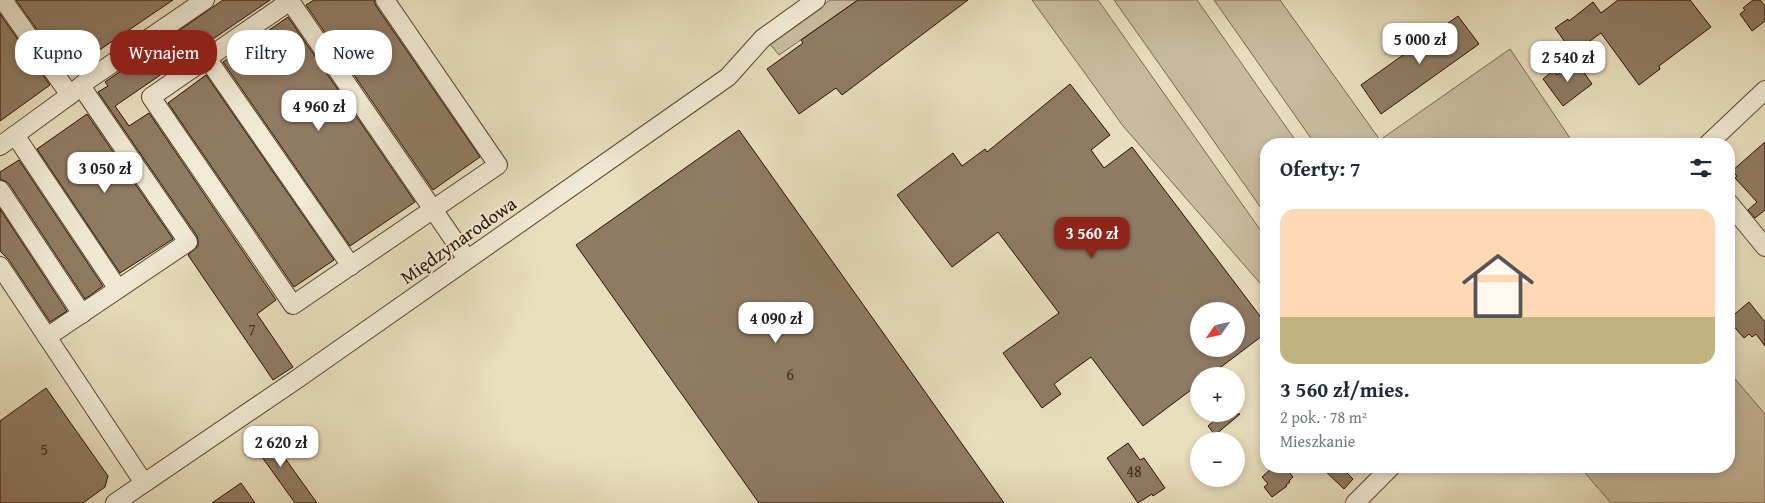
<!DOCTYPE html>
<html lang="pl">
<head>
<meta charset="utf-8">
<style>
	body { margin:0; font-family:"Gentium Book Plus",serif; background:#f6f6f7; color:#1f2937; height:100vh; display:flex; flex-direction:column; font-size:19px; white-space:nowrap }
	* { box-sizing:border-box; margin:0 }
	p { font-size:16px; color:#747a83 }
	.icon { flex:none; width:28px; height:28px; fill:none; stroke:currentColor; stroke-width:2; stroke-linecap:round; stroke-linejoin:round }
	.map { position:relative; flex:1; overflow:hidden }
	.panel { position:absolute; left:1260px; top:138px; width:475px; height:335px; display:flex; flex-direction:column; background:#fff; border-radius:20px; box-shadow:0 2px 8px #0003 }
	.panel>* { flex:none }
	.banner { position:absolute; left:15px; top:30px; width:475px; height:45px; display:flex; gap:10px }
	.needle { width:32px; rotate:236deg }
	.controls { position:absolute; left:1190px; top:302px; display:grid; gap:10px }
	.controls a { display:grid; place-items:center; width:55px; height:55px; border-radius:50%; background:#fff; box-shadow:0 2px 8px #0003; font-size:25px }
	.price { position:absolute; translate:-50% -42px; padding:0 11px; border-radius:10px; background:#fff; color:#222; font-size:16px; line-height:32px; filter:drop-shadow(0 1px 2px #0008) }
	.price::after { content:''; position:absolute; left:50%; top:30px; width:15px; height:11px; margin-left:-8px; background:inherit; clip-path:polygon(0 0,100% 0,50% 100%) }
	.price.on { background:#8f2418; color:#fff }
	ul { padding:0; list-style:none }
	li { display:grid; align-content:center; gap:10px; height:265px; padding:0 20px }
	li span { display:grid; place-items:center; height:155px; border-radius:15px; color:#555 }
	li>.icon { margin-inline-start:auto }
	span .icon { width:90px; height:90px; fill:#fffc; stroke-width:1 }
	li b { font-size:21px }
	h2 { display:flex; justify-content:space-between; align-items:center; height:60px; padding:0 20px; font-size:21px }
	.pill { padding:0 18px; border-radius:20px; background:#fff; box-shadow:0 2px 8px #0003; font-size:18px; line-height:45px }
	.pill.on { background:#8f2418; color:#fff }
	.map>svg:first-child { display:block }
	.green { fill:#c9bb9e; stroke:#7b6450 }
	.building { fill:#8f7b63; stroke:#2d0e01; fill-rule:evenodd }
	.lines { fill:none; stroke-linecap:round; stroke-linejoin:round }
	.minor-casing { stroke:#5c4230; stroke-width:20 }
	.minor { stroke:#f1ead5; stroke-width:18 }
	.labels { text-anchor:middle; stroke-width:4; stroke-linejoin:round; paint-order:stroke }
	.number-label { font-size:16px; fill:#46291a }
	.street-label { font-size:19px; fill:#2d0e01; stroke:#f1ead5 }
</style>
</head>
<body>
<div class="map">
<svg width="1765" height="503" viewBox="0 0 1765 503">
	<rect width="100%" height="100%" fill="#e9dfbe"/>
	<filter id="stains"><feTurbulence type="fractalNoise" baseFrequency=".004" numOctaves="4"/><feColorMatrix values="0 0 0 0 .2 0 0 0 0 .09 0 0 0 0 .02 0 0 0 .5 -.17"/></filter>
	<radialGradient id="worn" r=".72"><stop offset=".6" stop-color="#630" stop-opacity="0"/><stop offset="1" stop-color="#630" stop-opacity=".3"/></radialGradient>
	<!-- green -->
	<g class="green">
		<path d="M 830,0 L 858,0 L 779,55 L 770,44 Z"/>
		<path d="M 1032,0 L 1098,0 L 1266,238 L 1266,290 L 1123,126 Z"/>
		<path d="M 1114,0 L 1197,0 L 1298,144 L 1266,144 L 1266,215 Z"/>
		<path d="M 1214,0 L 1280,0 L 1380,140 L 1510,49 L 1574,144 L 1315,144 Z"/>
		<path d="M 1729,372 L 1765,414 L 1765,503 L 1611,503 L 1579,466 L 1729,466 Z"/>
	</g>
	<!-- building -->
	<g class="building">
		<path d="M 16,0 L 173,0 L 67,72 Z"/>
		<path d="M 223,0 L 270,0 L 115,106 L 129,126 L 149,113 L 276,300 L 257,314 L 293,367 L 273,380 L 188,255 L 198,246 L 198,241 L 197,236 L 98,92 L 108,86 L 105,82 Z"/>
		<path d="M 314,0 L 374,0 L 376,6 L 480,157 L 433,190 L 306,5 Z"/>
		<path d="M 858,0 L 968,0 L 842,95 L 836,88 L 799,114 L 767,69 L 803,43 L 801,40 Z"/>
		<path d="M 1618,0 L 1690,0 L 1711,27 L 1659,66 L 1660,69 L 1639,85 L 1601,33 L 1573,53 L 1555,28 L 1568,19 L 1569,21 L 1593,2 L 1601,13 Z"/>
		<path d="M 1753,0 L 1760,0 L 1765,6 L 1765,21 L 1752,31 L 1740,14 L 1745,10 L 1743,8 Z"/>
		<path d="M 0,14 L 50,85 L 0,121 Z"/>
		<path d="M 1458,16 L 1479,44 L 1381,114 L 1361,85 Z"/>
		<path d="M 288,17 L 415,202 L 350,246 L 223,62 Z"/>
		<path d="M 1576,61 L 1592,84 L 1563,106 L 1543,79 L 1554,70 L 1557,75 Z"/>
		<path d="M 206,75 L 334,260 L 294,287 L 168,103 Z"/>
		<path d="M 1070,84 L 1110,135 L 1091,150 L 1104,168 L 1132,147 L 1266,324 L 1266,333 L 1209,376 L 1199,376 L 1199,384 L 1143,426 L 1091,357 L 1054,384 L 1061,394 L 1042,408 L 1003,353 L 1059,313 L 998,232 L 952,267 L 897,195 L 953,153 L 962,166 L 985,149 L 987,152 ZM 1199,311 L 1236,311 L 1236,349 L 1199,349 Z"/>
		<path d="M 87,114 L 173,239 L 120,273 L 37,149 Z"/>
		<path d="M 739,130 L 1004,503 L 759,503 L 576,245 Z"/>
		<path d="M 1765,142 L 1765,210 L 1755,218 L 1748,210 L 1757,202 L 1735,178 L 1737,176 L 1732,171 Z"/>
		<path d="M 19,160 L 103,286 L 85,299 L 9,184 L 5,181 L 0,179 L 0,172 Z"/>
		<path d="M 0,209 L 67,311 L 50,322 L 9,260 L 0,251 Z"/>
		<path d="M 1749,302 L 1765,322 L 1765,346 L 1756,334 L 1752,337 L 1749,334 L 1744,338 L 1729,321 L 1729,319 Z"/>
		<path d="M 46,388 L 108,476 L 105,487 L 83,503 L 0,503 L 0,421 Z"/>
		<path d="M 1222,414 L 1240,414 L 1215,435 L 1208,426 Z"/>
		<path d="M 264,429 L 317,503 L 295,503 L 249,439 Z"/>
		<path d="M 1128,443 L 1140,460 L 1144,458 L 1165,488 L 1153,496 L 1152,494 L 1138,503 L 1107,458 Z"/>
		<path d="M 1274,466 L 1284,466 L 1293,477 L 1289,481 L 1290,482 L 1286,485 L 1287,486 L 1272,497 L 1264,487 L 1268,484 L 1262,477 Z"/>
		<path d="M 1320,466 L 1340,466 L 1353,479 L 1344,489 Z"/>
		<path d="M 241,483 L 255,503 L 212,503 Z"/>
	</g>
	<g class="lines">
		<!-- minor casing -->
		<g class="minor-casing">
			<g id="minor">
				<path d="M 3,0 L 70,95"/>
				<path d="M 291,0 L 290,1 L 467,259"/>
				<path d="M 290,1 L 151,97 L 293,305 L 498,165 L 385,0"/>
				<path d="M 207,58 L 351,266"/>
				<path d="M 15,135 L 118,289"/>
				<path d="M 1708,144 L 1765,90"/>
				<path d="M 0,146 L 70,95 L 88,80 L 205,0"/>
				<path d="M 0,190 L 82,314"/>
				<path d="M 1729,203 L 1765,247"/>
				<path d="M 0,266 L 144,483"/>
				<path d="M 47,337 L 188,242 L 81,86"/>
				<path d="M 115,503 L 300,377 L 728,77 L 763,38 L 816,0"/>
				<path d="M 1355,503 L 1392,466"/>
			</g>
		</g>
		<!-- minor -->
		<use href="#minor" class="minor"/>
	</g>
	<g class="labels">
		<!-- number labels -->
		<g class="number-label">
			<text x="252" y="335">7</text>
			<text x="790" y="380">6</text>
			<text x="44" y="455">5</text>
			<text x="1134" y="477">48</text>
		</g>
		<!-- street labels -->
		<g class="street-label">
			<text transform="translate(458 240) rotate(-35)" y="7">Międzynarodowa</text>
		</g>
	</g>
	<rect width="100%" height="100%" filter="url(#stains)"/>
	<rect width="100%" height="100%" fill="url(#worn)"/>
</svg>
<div class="controls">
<a><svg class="needle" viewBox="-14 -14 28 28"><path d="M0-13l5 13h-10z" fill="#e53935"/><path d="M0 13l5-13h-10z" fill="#747a83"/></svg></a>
<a>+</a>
<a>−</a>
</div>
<b class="price" style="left:1420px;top:65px">5 000 zł</b>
<b class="price" style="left:1568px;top:83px">2 540 zł</b>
<b class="price" style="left:319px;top:132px">4 960 zł</b>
<b class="price" style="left:105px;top:194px">3 050 zł</b>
<b class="price on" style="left:1092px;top:259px">3 560 zł</b>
<b class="price" style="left:776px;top:344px">4 090 zł</b>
<b class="price" style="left:281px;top:468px">2 620 zł</b>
<div class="banner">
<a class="pill">Kupno</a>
<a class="pill on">Wynajem</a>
<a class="pill">Filtry</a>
<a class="pill">Nowe</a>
</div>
<section class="panel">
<h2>Oferty: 7<svg class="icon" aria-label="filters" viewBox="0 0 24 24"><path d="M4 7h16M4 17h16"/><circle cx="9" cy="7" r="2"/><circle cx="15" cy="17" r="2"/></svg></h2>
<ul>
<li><span style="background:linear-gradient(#ffd9b3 70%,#c2b280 0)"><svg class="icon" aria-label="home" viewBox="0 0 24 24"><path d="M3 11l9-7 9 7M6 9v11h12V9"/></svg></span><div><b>3 560 zł/mies.</b><p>2 pok. · 78 m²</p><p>Mieszkanie</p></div></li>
</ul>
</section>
</div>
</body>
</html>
